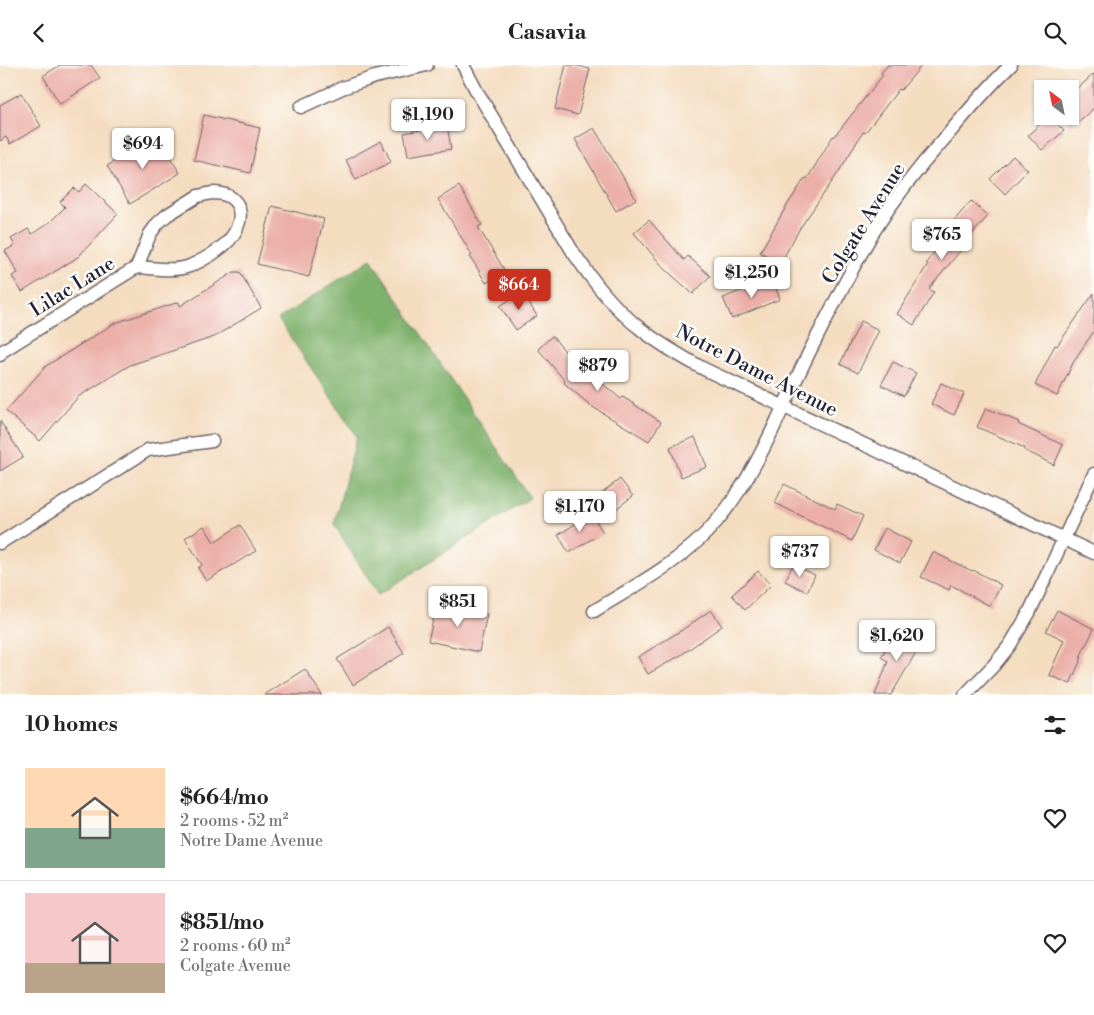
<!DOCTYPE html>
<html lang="en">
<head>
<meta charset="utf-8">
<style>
	body { margin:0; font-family:"Libre Bodoni",serif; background:#f6f6f6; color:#222; height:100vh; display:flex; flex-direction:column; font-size:19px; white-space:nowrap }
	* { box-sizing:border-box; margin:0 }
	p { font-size:16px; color:#767676 }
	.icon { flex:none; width:28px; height:28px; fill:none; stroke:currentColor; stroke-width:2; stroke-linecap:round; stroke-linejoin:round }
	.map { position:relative; height:630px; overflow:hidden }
	.details { display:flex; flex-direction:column; background:#fff; flex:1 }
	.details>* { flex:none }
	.needle { width:32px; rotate:328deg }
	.buttons { position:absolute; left:1034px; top:15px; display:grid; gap:10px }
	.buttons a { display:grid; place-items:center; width:45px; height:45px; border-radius:0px; background:#fff; box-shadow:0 1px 4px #0004; font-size:25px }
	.price { position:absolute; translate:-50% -42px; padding:0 11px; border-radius:5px; background:#fff; color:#222; font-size:16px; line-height:32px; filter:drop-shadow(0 1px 2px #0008) }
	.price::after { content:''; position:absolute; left:50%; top:30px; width:15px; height:11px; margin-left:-8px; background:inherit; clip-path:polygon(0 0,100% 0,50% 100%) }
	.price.current { background:#c8321e; color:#fff }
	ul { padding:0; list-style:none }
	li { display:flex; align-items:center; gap:15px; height:125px; padding:0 25px }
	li+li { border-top:1px solid #e0e0e0 }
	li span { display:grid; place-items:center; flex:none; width:140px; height:100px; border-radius:0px; color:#555 }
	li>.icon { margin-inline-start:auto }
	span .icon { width:60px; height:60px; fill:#fffc; stroke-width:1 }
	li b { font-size:21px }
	h2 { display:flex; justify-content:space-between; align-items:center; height:60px; padding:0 25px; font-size:21px }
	header { display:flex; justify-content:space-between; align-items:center; height:65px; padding:0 25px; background:#fff; font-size:22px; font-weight:700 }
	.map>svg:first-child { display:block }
	.forest { fill:#7eb16c; stroke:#506a54 }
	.building { fill:#ebafa7 }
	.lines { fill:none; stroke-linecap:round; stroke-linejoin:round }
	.street-casing { stroke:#6c6369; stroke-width:15 }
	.street { stroke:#fff; stroke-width:12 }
	.labels { text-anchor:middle; stroke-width:5; stroke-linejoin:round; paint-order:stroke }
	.street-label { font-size:20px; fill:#22223b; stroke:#fdfcf7 }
</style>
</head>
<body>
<header><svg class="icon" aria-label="back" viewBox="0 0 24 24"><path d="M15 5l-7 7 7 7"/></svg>Casavia<svg class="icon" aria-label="search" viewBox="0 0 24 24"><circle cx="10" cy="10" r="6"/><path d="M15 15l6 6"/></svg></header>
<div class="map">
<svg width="1094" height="630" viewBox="0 0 1094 630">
	<rect width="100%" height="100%" fill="#fdfcf7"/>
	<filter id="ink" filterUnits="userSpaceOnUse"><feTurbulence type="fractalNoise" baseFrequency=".02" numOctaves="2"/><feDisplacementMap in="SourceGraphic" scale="10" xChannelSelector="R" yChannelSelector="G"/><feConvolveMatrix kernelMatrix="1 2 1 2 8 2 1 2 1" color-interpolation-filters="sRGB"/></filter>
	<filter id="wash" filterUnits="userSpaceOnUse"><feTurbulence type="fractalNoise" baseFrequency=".0096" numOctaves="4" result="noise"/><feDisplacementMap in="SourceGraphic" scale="20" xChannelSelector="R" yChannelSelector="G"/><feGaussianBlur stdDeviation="1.12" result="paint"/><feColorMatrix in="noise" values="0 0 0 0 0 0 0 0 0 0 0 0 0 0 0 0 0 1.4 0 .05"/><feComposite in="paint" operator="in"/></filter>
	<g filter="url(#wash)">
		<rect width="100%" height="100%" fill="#f4dcbf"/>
		<!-- forest -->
		<path class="forest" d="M 371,194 L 530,433 L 378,530 L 334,459 L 357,371 L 278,254 Z"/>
		<g id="blocks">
			<!-- building -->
			<g class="building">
				<path d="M 60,0 L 91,0 L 100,13 L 60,39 L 43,11 Z"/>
				<path d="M 566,0 L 574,0 L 590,4 L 578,50 L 555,44 Z"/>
				<path d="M 888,0 L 922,0 L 901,25 L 899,24 L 865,68 L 863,67 L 838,108 L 800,163 L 780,199 L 760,187 L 786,142 L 805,113 L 807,114 L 833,71 L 834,72 L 883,10 L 881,8 Z"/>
				<path d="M 1094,9 L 1094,43 L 1078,57 L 1076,55 L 1070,61 L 1070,30 Z"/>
				<path d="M 21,28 L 41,61 L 10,79 L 6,72 L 0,76 L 0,40 Z"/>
				<path d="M 204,50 L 260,63 L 250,108 L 194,95 Z"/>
				<path d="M 1049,51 L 1064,66 L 1042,85 L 1028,70 Z"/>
				<path d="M 447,60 L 451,84 L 408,91 L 404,68 Z"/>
				<path d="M 594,63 L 636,134 L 616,146 L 575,74 Z"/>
				<path d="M 156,70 L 180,108 L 130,139 L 107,101 Z"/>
				<path d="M 381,76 L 391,97 L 356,115 L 346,95 Z"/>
				<path d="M 1013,91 L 1028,105 L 1005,129 L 990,114 Z"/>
				<path d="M 86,119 L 118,149 L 78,192 L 22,227 L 12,211 L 18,208 L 5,186 L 15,180 L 11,174 L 28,164 L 32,169 L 50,157 L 65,142 L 60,137 L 74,123 L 79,127 Z"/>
				<path d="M 459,121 L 482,160 L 478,162 L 505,206 L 486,218 L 470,191 L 472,190 L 438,134 Z"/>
				<path d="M 971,136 L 988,151 L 959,184 L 961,185 L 929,224 L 934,227 L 914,260 L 897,249 L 928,199 L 926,198 L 954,162 L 951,159 Z"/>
				<path d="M 272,141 L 324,154 L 309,212 L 257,199 Z"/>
				<path d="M 649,155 L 684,195 L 688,191 L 710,211 L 693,229 L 664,203 L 634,168 Z"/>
				<path d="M 234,207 L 240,207 L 261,243 L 214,272 L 130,300 L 78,332 L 40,376 L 6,346 L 46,301 L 115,258 L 179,237 L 180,241 Z"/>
				<path d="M 772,214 L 780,234 L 732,254 L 723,233 Z"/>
				<path d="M 522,227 L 537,251 L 516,265 L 500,241 Z"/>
				<path d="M 1094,228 L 1094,266 L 1075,294 L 1057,331 L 1035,320 L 1055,280 L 1057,281 Z"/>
				<path d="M 861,256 L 879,265 L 858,308 L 840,299 Z"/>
				<path d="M 552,271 L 569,291 L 621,334 L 623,332 L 661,357 L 649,376 L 591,341 L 564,318 L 565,316 L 538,284 Z"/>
				<path d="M 893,297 L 916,308 L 904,331 L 881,320 Z"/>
				<path d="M 941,318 L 964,329 L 954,350 L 931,339 Z"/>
				<path d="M 986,343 L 1019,357 L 1018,359 L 1063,380 L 1054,400 L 1024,385 L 1025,383 L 977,362 Z"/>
				<path d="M 0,356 L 23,392 L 0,406 Z"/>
				<path d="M 695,372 L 707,402 L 681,412 L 670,382 Z"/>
				<path d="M 620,414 L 633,431 L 608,450 L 596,433 Z"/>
				<path d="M 784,419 L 835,444 L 837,439 L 863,451 L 852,476 L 775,438 Z"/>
				<path d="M 591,449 L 603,467 L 569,488 L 558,470 Z"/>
				<path d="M 240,460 L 256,486 L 206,516 L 198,503 L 202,500 L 185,473 L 204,461 L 214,477 Z"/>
				<path d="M 885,463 L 911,477 L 900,498 L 874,485 Z"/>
				<path d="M 933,487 L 972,506 L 973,505 L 1001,520 L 990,541 L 951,520 L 949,525 L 921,512 Z"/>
				<path d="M 793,500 L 815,510 L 807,527 L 785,516 Z"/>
				<path d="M 758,506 L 771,520 L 745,545 L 732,530 Z"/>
				<path d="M 437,538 L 487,549 L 479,587 L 428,576 Z"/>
				<path d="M 711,545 L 722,561 L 681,590 L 648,609 L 638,592 L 682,565 Z"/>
				<path d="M 1057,545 L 1094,564 L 1080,592 L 1082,592 L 1070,619 L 1049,610 L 1064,575 L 1046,566 Z"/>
				<path d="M 388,562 L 404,588 L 353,620 L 337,594 Z"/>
				<path d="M 898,565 L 921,579 L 891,630 L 875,630 L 888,596 L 881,592 Z"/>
				<path d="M 305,604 L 322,630 L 264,630 Z"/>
			</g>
		</g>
	</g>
	<g filter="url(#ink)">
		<use href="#blocks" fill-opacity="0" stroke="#6c6369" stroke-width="1"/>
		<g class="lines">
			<!-- street casing -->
			<g class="street-casing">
				<g id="street">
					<path d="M 463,0 L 476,25 L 573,187 C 593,216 614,244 642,265 C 661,280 682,292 704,304 L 1094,488"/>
					<path d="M 301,42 L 342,23 L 375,12 L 427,0"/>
					<path d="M 212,128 C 218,128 225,129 230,132 C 249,145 237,170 223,181 C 214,189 201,196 190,201 C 174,207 154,203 137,202 L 150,169 L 158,158 L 167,150 L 198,131 Z"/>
					<path d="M 0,290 L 1,287 L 137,202"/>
					<path d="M 0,478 L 148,385 L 212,376"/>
					<path d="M 594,546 C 636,520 683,496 716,457 C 761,404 783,337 815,276 C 833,240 852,204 872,169 C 893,135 918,103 945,73 C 966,48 987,23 1011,0"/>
					<path d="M 965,630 L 994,600 L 1010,580 L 1029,548 L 1094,409"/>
				</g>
			</g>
			<!-- street -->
			<use href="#street" class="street"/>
		</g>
	</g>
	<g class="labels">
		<!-- street labels -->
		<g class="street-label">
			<text transform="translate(863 158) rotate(-58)" y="7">Colgate Avenue</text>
			<text transform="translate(72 221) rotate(-32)" y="7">Lilac Lane</text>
			<text transform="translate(757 305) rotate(27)" y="7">Notre Dame Avenue</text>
		</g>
	</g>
</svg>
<div class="buttons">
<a><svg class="needle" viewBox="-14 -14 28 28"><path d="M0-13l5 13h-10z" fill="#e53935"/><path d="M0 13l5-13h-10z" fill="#767676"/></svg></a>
</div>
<b class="price" style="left:428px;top:76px">$1,190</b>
<b class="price" style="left:143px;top:105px">$694</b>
<b class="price" style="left:942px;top:196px">$765</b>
<b class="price" style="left:752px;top:234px">$1,250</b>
<b class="price current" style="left:519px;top:246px">$664</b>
<b class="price" style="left:598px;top:327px">$879</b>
<b class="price" style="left:580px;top:468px">$1,170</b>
<b class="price" style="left:800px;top:513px">$737</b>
<b class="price" style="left:458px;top:563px">$851</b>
<b class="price" style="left:897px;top:597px">$1,620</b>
</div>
<section class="details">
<h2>10 homes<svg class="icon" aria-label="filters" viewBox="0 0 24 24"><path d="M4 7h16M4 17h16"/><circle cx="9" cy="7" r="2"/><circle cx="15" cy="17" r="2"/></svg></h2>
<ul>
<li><span style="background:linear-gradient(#ffd9b3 60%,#7fa58c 0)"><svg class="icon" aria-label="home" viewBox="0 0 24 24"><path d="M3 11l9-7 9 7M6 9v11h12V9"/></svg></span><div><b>$664/mo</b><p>2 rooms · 52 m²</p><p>Notre Dame Avenue</p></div><svg class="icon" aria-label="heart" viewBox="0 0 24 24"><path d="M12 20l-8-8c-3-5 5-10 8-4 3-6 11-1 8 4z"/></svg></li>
<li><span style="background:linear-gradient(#f6c9c9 70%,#b9a48a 0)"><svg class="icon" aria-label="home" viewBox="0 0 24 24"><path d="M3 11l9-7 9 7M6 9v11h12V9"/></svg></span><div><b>$851/mo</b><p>2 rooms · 60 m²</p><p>Colgate Avenue</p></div><svg class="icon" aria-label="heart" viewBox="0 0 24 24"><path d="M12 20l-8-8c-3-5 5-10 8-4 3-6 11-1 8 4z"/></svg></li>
</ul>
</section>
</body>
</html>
